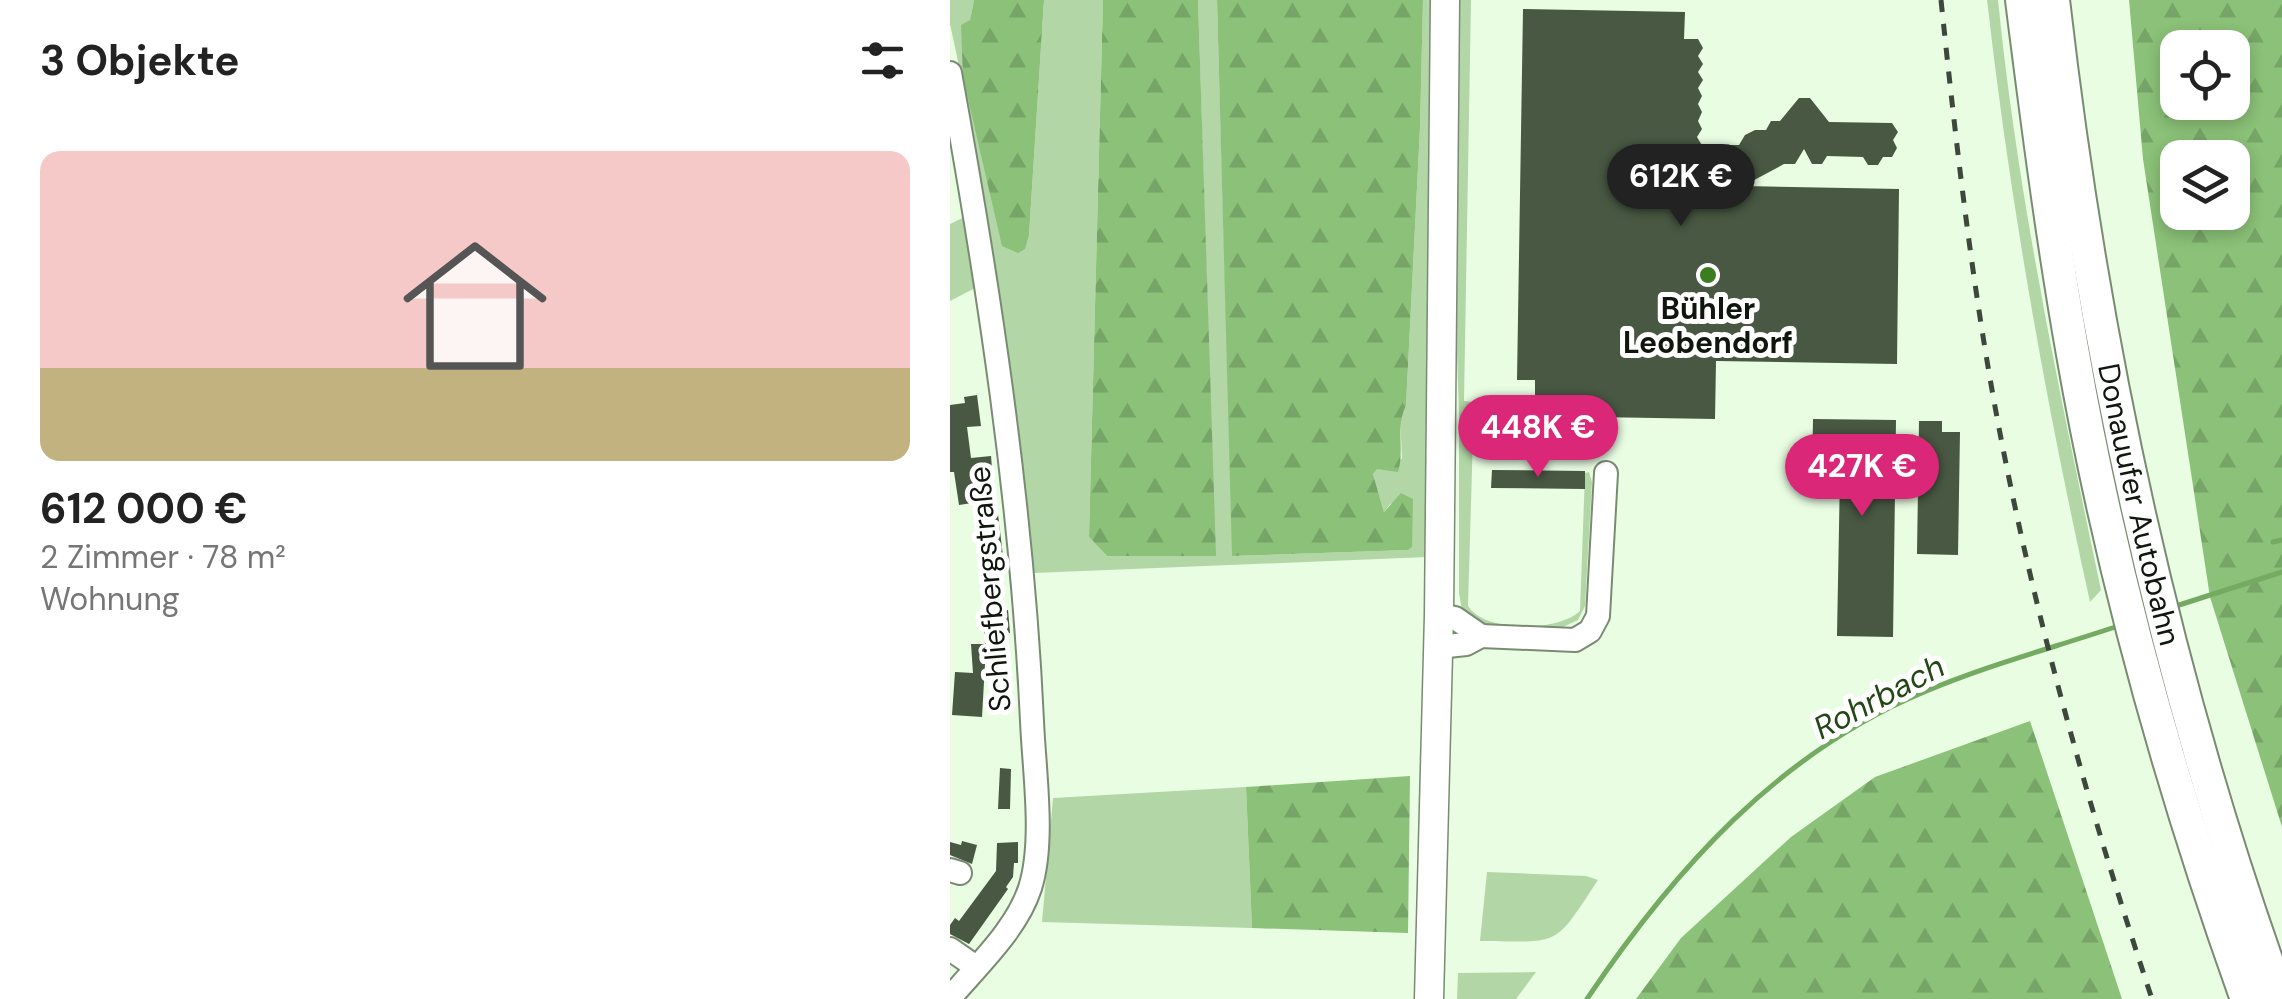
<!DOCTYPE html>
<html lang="de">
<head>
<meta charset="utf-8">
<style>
	body { margin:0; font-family:"DM Sans",sans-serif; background:#f2f2f2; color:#222; height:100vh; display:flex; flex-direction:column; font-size:38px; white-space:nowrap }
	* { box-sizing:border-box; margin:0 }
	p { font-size:32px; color:#767676 }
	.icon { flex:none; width:55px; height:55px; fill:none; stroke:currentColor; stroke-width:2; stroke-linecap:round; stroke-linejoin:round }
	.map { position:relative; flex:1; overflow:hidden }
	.details { display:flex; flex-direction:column; background:#fff; width:950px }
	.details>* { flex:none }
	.controls { position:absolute; left:1210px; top:30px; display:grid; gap:20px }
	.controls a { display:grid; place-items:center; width:90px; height:90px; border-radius:20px; background:#fff; box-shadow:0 5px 15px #0003; font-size:50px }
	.price { position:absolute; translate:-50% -85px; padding:0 22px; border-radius:35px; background:#db2777; color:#fff; font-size:32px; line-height:65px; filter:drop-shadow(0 2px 5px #0008) }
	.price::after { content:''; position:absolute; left:50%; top:60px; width:30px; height:22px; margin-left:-15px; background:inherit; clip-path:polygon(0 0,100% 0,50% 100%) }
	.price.selected { background:#222; color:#fff }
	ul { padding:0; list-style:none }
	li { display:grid; align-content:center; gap:20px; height:530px; padding:0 40px }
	li span { display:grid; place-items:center; height:310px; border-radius:20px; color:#555 }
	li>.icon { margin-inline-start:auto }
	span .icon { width:180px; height:180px; fill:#fffc; stroke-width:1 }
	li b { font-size:42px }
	h2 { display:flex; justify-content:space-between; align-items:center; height:120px; padding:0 40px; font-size:42px }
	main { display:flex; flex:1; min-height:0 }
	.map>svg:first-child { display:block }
	.grass { fill:#b2d6a6 }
	.forest { fill:url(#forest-firs); fill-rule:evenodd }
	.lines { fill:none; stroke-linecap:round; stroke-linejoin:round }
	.stream { stroke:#75aa62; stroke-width:5 }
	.building { fill:#485842 }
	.minor-casing { stroke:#798b73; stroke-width:26 }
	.major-casing { stroke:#798b73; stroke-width:31 }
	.highway-casing { stroke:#798b73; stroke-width:36 }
	.minor { stroke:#fff; stroke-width:22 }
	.major { stroke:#fff; stroke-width:28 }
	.highway { stroke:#fff; stroke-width:32 }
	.rail { stroke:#3e473b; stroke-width:5; stroke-dasharray:12 12; stroke-linecap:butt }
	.poi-dot { fill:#3c7e1f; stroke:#fff; stroke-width:4 }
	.labels { text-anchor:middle; stroke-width:10; stroke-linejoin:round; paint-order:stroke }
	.poi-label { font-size:30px; font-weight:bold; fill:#0f160d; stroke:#fff }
	.street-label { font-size:30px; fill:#0f160d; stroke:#fff }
	.water-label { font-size:32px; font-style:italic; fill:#234715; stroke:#fff }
</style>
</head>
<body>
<main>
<section class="details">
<h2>3 Objekte<svg class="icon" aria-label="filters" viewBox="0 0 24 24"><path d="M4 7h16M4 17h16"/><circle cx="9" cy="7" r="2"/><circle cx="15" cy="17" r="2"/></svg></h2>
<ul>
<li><span style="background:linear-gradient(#f6c9c9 70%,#c2b280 0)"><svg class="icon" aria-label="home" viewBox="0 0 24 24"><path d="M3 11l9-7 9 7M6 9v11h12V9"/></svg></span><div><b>612 000 €</b><p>2 Zimmer · 78 m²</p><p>Wohnung</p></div></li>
</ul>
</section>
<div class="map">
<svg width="1332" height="999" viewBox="0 0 1332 999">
	<defs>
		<pattern id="forest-firs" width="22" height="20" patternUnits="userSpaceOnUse" patternTransform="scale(2.5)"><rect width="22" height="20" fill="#8bc178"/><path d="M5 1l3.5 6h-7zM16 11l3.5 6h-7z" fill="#77a567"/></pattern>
	</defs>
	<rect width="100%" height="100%" fill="#e9fde3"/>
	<!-- grass -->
	<g class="grass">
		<path d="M 0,0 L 24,0 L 20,20 L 79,235 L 94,0 L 153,0 L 139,537 L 157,556 L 265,556 L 248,0 L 267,0 L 283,556 L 458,550 L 441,503 L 434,512 L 423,474 L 426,469 L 440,469 L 452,458 L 450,417 L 456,406 L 470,128 L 473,0 L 486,0 L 477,557 L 84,573 C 62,390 40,205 0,24 Z"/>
		<path d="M 510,0 L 521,0 L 514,401 L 524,402 L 518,606 C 535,633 608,632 630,611 L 635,473 L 639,472 L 642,482 L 635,606 L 628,620 L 604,631 L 536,628 L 512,610 L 509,593 L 509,415 L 505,293 Z"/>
		<path d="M 1037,0 L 1048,0 C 1068,199 1110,395 1151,590 L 1140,602 C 1096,403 1060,203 1037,0 Z"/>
		<path d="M 21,214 L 31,285 L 0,301 L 0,224 Z"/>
		<path d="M 296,787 L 302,928 L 92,922 L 103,798 Z"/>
		<path d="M 537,872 L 636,876 L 648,880 C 603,948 612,942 530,941 Z"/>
		<path d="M 586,972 L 566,999 L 507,999 L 508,973 Z"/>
	</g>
	<!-- forest -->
	<g class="forest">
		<path d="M 24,0 L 94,0 L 79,235 L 75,249 L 68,253 L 52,246 L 13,77 L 11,25 L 20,20 Z"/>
		<path d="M 153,0 L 248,0 L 266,556 L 157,556 L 139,537 Z"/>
		<path d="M 267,0 L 473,0 L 470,128 L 456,406 C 445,426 455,450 448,472 L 427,469 L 423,474 L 434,512 L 451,493 L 463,499 L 462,547 L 458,550 L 282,556 Z"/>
		<path d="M 1179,0 L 1332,0 L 1332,827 L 1260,597 L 1193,159 ZM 1228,48 L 1282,48 L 1282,102 L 1228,102 ZM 1228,158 L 1282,158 L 1282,212 L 1228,212 Z"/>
		<path d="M 1080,721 L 1172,999 L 686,999 L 731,938 L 841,837 L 925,777 Z"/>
		<path d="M 460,776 L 458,933 L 302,928 L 296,787 Z"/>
	</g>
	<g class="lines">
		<!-- stream -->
		<g class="stream">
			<path d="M 1323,542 L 1332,540"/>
			<path d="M 1226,606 L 1332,572"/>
			<path d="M 637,999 C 723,871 828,753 974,692 C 1037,665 1103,648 1168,626"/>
		</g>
	</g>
	<!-- building -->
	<g class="building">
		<path d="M 573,9 L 735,12 L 734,39 L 748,39 L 753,48 L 748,56 L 753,64 L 748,72 L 753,80 L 748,88 L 752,96 L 748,104 L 752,112 L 748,121 L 752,129 L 747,137 L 756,152 L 774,153 L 779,145 L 789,145 L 795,135 L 805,130 L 816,130 L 821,121 L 830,121 L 849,98 L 860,98 L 879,122 L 942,123 L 948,132 L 943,140 L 947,148 L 942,157 L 933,157 L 928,165 L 918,165 L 913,157 L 877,156 L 872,164 L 862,164 L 854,149 L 845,164 L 834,164 L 793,186 L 949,189 L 947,364 L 766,361 L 765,419 L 585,416 L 585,380 L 567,380 Z"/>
		<path d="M 27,395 L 31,426 L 17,427 L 21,458 L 41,456 L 42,468 L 31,470 L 35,501 L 9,505 L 4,472 L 0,472 L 0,405 L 15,403 L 14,397 Z"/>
		<path d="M 863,419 L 946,420 L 943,637 L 887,636 L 890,473 L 862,473 Z"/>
		<path d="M 969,421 L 992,421 L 992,432 L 1010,432 L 1008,555 L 967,554 Z"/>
		<path d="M 542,470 L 635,471 L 635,489 L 541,488 Z"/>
		<path d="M 47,506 L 54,564 L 37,566 L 36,562 L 30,562 L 27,535 L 34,534 L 31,507 Z"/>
		<path d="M 58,610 L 60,633 L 55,633 L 56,663 L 35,664 L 32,717 L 2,715 L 5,672 L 23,673 L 21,644 L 35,644 L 33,612 Z"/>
		<path d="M 50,768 L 61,769 L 60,809 L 48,809 Z"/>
		<path d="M 12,841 L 27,845 L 22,864 L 0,855 L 0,842 L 11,845 Z"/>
		<path d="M 68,842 L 68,863 L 64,863 L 63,877 L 56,887 L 58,889 L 19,944 L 0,934 L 0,925 L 5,918 L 9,921 L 46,871 L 47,843 Z"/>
	</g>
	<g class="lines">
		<!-- minor casing -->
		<g class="minor-casing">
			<g id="minor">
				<path d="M 0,73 C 39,287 72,504 82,721 C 84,771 95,841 80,888 C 67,929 27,966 0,998"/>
				<path d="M 489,615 L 505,618 L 531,636"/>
				<path d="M 531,636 L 625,640 L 640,631 L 648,616 L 656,473"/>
				<path d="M 488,647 L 516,644 L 531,636"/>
				<path d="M 0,870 L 10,873"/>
				<path d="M 0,949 L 26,967"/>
			</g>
		</g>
		<!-- major casing -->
		<g class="major-casing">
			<path id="major" d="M 479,999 L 489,615 L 495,0"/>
		</g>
		<!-- highway casing -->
		<g class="highway-casing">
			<g id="highway">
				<path d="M 1072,0 C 1087,118 1102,236 1123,354 C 1161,572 1222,790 1297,999"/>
				<path id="s1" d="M 1103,0 C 1142,340 1213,677 1330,999"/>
			</g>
		</g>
		<!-- minor -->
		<use href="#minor" class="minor"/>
		<!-- major -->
		<use href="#major" class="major"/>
		<!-- highway -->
		<use href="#highway" class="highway"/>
		<!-- rail -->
		<path class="rail" d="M 991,0 C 1006,143 1022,286 1049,428 C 1086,622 1140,812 1202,999"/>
	</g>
	<!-- markers -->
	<circle class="poi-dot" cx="758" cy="275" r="10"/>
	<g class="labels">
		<!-- poi labels -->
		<g class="poi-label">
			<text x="758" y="319">Bühler<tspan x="758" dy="34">Leobendorf</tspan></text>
		</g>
		<!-- street labels -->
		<g class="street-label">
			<text dy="10" stroke="none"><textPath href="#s1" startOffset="512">Donauufer Autobahn</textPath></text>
			<text transform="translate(40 589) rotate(-95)" y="10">Schliefbergstraße</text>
		</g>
		<!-- water labels -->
		<g class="water-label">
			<text transform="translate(929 697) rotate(-28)" y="11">Rohrbach</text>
		</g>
	</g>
</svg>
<div class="controls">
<a><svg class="icon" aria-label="locate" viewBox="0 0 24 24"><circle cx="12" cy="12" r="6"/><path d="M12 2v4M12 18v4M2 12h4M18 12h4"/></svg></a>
<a><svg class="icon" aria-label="layers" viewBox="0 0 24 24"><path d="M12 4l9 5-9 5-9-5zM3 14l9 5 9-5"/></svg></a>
</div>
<b class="price selected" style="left:731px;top:229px">612K €</b>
<b class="price" style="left:588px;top:480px">448K €</b>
<b class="price" style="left:912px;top:519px">427K €</b>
</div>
</main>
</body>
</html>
